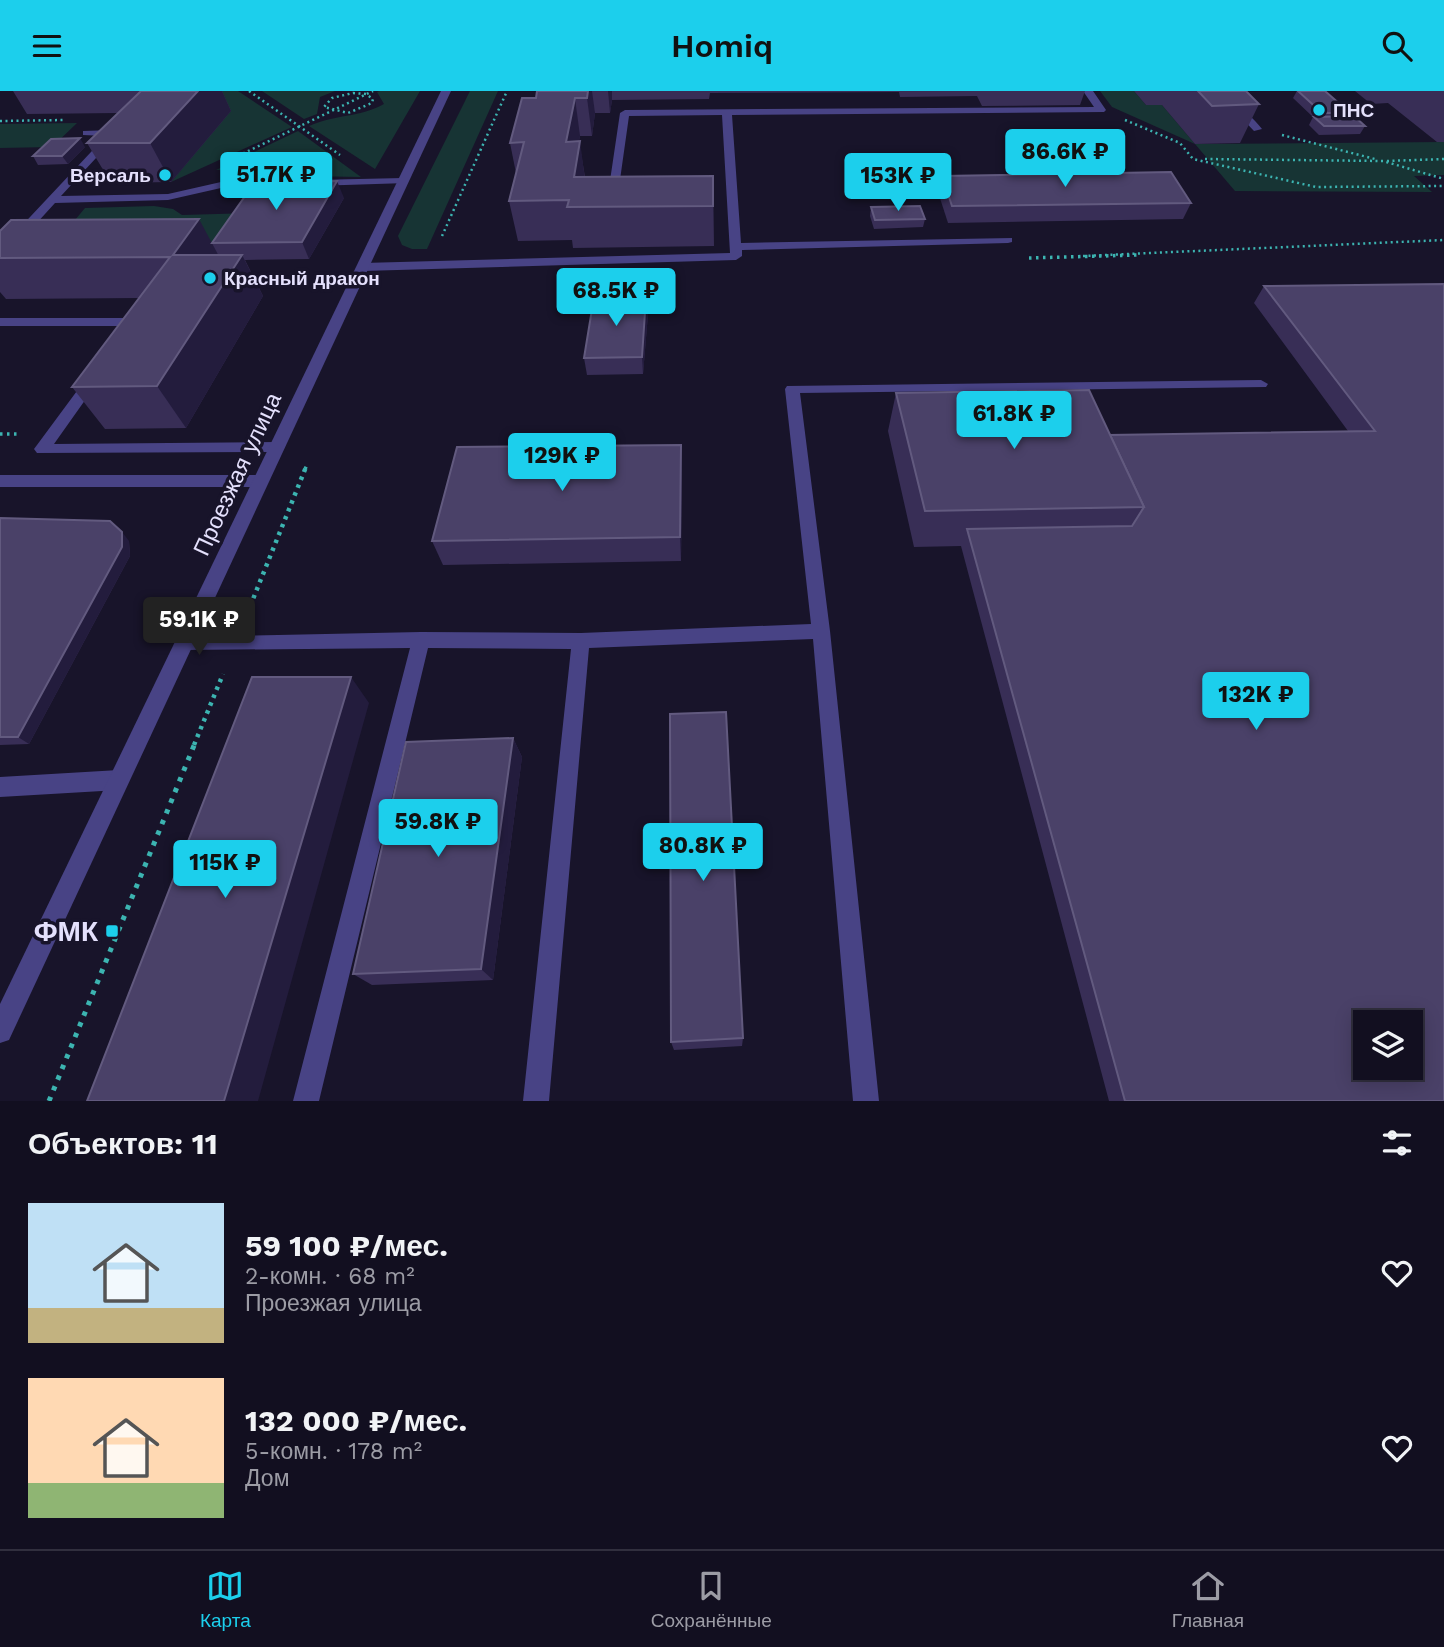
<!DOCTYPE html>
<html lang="ru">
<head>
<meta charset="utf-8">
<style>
	body { margin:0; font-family:"Work Sans",sans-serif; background:#1b1829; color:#f1f3f6; height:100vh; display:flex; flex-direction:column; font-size:26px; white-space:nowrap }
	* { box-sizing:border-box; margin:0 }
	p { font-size:23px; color:#9c9ca5 }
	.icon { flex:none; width:38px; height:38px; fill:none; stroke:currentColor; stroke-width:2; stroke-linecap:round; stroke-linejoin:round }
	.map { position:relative; height:1010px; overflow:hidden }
	.side { display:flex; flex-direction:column; background:#120f20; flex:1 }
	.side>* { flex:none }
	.fabs { position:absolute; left:1353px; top:919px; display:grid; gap:14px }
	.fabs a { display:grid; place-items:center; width:70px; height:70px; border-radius:0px; background:#120f20; box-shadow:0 4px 18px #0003,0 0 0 2px #312f3e; font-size:35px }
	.price { position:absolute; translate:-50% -60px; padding:0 16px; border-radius:7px; background:#1ccfec; color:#111; font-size:23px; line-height:46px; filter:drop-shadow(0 2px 4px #0008) }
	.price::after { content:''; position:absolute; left:50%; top:42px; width:21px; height:16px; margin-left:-10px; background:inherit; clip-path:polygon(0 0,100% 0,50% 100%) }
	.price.current { background:#222; color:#fff }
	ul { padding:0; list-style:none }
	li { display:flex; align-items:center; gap:21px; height:175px; padding:0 28px }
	li span { display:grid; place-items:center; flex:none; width:196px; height:140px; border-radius:0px; color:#555 }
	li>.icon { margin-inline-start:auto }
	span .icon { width:84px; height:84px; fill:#fffc; stroke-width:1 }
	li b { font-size:30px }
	h2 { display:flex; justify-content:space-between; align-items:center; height:84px; padding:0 28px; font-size:30px }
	header { display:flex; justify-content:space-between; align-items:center; height:91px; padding:0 28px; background:#1ccfec; color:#111; font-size:32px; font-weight:600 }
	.tab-bar { display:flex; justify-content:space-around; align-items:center; height:98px; border-top:2px solid #312f3e; background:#120f20; font-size:19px; color:#9c9ca5 }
	.tab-bar a { display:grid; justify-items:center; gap:4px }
	.tab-bar .current { color:#1ccfec }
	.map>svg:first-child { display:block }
	.green { fill:#173434 }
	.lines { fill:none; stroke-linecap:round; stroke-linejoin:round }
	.path-far3 { stroke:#3cb4b1; stroke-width:2.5; stroke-dasharray:2 3.5; stroke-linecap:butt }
	.path-far2 { stroke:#3cb4b1; stroke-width:3.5; stroke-dasharray:2.5 4.5; stroke-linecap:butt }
	.path-far1 { stroke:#3cb4b1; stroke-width:4.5; stroke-dasharray:3.5 5; stroke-linecap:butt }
	.path { stroke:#3cb4b1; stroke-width:5; stroke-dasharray:4.5 7; stroke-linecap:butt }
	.service { fill:#484385; fill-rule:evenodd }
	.minor { fill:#484385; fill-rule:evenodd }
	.wall { fill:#382e56 }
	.shaded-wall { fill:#231c3d }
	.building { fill:#4a4168; stroke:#625a7f; stroke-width:2; fill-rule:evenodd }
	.poi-dot { fill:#1ccfec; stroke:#18142a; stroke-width:2.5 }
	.labels { text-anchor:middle; stroke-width:7; stroke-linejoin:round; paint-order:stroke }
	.far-poi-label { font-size:19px; font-weight:bold; fill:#e4e0fc; stroke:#18142a; text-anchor:start }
	.street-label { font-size:23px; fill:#e4e0fc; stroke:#18142a }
	.near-poi-label { font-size:28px; font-weight:bold; fill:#e4e0fc; stroke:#18142a; text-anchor:end }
</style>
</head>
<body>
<header><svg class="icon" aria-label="menu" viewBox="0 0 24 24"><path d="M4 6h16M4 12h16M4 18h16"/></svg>Homiq<svg class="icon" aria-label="search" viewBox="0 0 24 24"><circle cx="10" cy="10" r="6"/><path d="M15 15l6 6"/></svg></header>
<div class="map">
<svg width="1444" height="1010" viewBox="0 0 1444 1010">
	<rect width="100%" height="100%" fill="#18142a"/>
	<!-- green -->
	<g class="green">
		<path d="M 196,0 L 238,0 L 292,36 L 171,91 L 230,20 Z"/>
		<path d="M 262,0 L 335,0 L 320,6 L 317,23 L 304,28 Z"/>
		<path d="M 380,0 L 420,0 L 375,78 L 309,35 C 336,23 358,27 384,13 L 377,1 Z"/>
		<path d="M 470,0 L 498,0 L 427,158 L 412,158 L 402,154 L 398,145 Z"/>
		<path d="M 1100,0 L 1134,0 L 1146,14 L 1162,14 L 1195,53 L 1444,51 L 1444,84 L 1414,85 L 1432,101 L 1235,100 L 1195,53 L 1112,16 Z"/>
		<path d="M 77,32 L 52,56 L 0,57 L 0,33 Z"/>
		<path d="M 298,40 L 361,86 L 304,85 L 306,77 L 216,79 Z"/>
		<path d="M 154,115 L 173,118 L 182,124 L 252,122 L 221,169 L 41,170 L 85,117 Z"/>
	</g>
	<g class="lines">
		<!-- path-far3 -->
		<g class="path-far3">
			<path d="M 249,0 L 340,64"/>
			<path d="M 353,2 L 366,3 L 373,8 L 372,12 L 348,22 L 324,16 L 332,7 Z"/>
			<path d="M 1125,29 L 1180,52 L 1193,68 L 1316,96 L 1444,95"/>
			<path d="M 0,30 L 63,29"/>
			<path d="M 1282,44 L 1375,68"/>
			<path d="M 238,65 L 373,0"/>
			<path d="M 1205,68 L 1383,70 L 1444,88"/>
			<path d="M 1387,70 L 1444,68"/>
			<path d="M 442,145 L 507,0"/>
			<path d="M 1083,165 L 1444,149"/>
		</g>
		<!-- path-far2 -->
		<g class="path-far2">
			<path d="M 1029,167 L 1138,164"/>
			<path d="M 0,343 L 17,343"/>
			<path d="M 305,378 L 308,372"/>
		</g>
		<!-- path-far1 -->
		<g class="path-far1">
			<path d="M 247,523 L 306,376"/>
			<path d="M 194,654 L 223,583"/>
		</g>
		<!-- path -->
		<path class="path" d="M 49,1010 L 195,652"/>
		<!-- service -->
		<g class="service">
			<path d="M 1083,0 L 1093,0 L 1106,19 L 1104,21 L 732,24 L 741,152 L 1012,147 L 1012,151 L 1008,152 L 742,159 L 742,165 L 736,169 L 363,180 L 357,176 L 363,172 L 730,162 L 722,24 L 629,25 L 617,110 L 612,113 L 607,110 L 620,22 L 625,19 L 1094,16 Z"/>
			<path d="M 1194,0 C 1223,0 1245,17 1262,38 L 1254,40 L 1233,18 Z"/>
			<path d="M 83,40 L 114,39 L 119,42 L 61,105 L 168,103 L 221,91 L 275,90 L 280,93 L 275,96 L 221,97 L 168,109 L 55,112 L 4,168 L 0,169 L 0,158 L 106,45 L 83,44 Z"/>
			<path d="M 403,87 L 408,90 L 407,92 L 314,95 L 309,92 L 314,89 Z"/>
			<path d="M 0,227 L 135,227 L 141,231 L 135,241 L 130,242 L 123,238 L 126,235 L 0,235 Z"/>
			<path d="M 93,284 L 100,288 L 54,353 L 277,351 L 285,356 L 277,361 L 37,362 L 34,358 L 37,354 L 88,285 Z"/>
			<path d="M 1261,289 L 1268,293 L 1266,296 L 800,302 L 830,540 L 879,1010 L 853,1010 L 813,548 L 589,557 L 549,1010 L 523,1010 L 571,558 L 428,557 L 319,1010 L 293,1010 L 410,557 L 184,559 L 178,556 L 175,551 L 178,546 L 421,541 L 581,542 L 811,533 L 785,298 L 787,295 Z"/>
			<path d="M 0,384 L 260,384 L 268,390 L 260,396 L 0,396 Z"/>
			<path d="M 119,679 L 126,682 L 129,689 L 126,696 L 119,699 L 0,706 L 0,686 Z"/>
		</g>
		<!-- minor -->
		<path class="minor" d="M 441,0 L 451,0 L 9,949 L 0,952 L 0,913 Z"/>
	</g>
	<!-- wall -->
	<g class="wall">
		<path d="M 13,0 L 222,0 L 231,20 L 171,91 L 111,92 L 87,52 L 118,22 L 27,23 Z"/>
		<path d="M 537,0 L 1085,0 L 1080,14 L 982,15 L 977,5 L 900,6 L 899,1 L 710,2 L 709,8 L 612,9 L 610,22 L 595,22 L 592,45 L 580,45 L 579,50 L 585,86 L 713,85 L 714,155 L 573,157 L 572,149 L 518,150 L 509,110 L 516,82 L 510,52 L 536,7 Z"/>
		<path d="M 1134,0 L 1246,0 L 1259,13 L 1240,52 L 1195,53 L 1162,14 L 1146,14 Z"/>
		<path d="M 1297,0 L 1325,0 L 1350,22 L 1348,25 L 1365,35 L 1360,43 L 1319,44 L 1309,34 L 1313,26 L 1293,7 Z"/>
		<path d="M 1355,0 L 1444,0 L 1444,51 L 1437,51 L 1388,12 L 1371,13 Z"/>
		<path d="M 85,56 L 68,73 L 38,74 L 33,65 Z"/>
		<path d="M 942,85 L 1191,112 L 1183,128 L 948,132 L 938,101 Z"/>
		<path d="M 344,107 L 309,168 L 245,169 L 263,205 L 186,337 L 105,338 L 72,296 L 139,207 L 6,208 L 0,201 L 0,140 L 212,152 Z"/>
		<path d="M 871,116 L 925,128 L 923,136 L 874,138 L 870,125 Z"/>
		<path d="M 1444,193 L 1444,1010 L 1109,1010 L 961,455 L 914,456 L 888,340 L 896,302 L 1110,344 L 1348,340 L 1254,212 L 1264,195 Z"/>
		<path d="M 648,223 L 643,283 L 587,284 L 584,267 Z"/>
		<path d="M 682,378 L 681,470 L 443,474 L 432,450 Z"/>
		<path d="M 0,427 L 129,450 L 130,465 L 29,653 L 0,654 Z"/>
		<path d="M 513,647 L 522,666 L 493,889 L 372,894 L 353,883 Z"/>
		<path d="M 743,947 L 742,955 L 674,959 L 671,951 Z"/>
	</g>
	<!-- shaded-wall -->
	<g class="shaded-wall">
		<path d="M 198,0 L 222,0 L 231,20 L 171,91 L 150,52 Z"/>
		<path d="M 588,0 L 592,0 L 595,22 L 592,45 L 587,7 Z"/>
		<path d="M 608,0 L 612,0 L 612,9 L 610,22 Z"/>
		<path d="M 575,7 L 580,45 L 572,90 L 566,51 Z"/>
		<path d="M 80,47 L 85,56 L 68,73 L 62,65 Z"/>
		<path d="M 580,50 L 585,89 L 574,86 Z"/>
		<path d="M 337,90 L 344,107 L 309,168 L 302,151 Z"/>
		<path d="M 199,128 L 221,169 L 173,164 Z"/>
		<path d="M 242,164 L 263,205 L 186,337 L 157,295 Z"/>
		<path d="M 646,206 L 648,223 L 643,283 L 642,266 Z"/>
		<path d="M 681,354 L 682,378 L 681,470 L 680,446 Z"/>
		<path d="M 122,441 L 129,450 L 130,465 L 29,653 L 18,646 Z"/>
		<path d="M 351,586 L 369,612 L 258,1010 L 224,1010 Z"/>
		<path d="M 513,647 L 522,666 L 493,889 L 481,878 Z"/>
	</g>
	<!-- building -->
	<g class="building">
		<path d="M 141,0 L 198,0 L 150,52 L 87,52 Z"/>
		<path d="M 537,0 L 588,0 L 587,7 L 575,7 L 566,51 L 580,50 L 574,86 L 713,85 L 713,115 L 567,116 L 569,109 L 509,110 L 524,51 L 510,52 L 522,7 L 536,7 Z"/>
		<path d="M 1198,0 L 1246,0 L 1259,13 L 1212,15 Z"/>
		<path d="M 1298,0 L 1325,0 L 1350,22 L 1322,22 Z"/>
		<path d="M 1354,25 L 1365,35 L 1324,35 L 1314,26 Z"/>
		<path d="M 80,47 L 62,65 L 33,65 L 51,48 Z"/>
		<path d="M 1171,81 L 1191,112 L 952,115 L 942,85 Z"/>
		<path d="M 337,90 L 302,151 L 212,152 L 255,91 Z"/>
		<path d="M 920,115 L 925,128 L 875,129 L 871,116 Z"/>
		<path d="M 199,128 L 173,164 L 242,164 L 157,295 L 72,296 L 170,166 L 0,167 L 0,140 L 11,129 Z"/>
		<path d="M 1444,193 L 1444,1010 L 1125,1010 L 967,438 L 1132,435 L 1144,416 L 1110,344 L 1375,340 L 1264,195 ZM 1365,931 L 1410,931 L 1410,976 L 1365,976 Z"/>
		<path d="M 594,206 L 646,206 L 642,266 L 584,267 Z"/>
		<path d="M 1089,299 L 1144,416 L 925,420 L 896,302 Z"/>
		<path d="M 681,354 L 680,446 L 432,450 L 457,356 Z"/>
		<path d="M 0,427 L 110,430 L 122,441 L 122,456 L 18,646 L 0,646 Z"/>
		<path d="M 252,586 L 351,586 L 224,1010 L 87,1010 Z"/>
		<path d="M 726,621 L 743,947 L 671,951 L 670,623 Z"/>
		<path d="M 513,647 L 481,878 L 353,883 L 406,651 Z"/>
	</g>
	<!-- markers -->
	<g class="poi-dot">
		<circle cx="1319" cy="19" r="7"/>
		<circle cx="165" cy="84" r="7"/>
		<circle cx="210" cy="187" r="7"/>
		<rect x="105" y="833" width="14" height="14" rx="3.5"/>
	</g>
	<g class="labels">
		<!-- far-poi labels -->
		<g class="far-poi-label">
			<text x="1333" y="26">ПНС</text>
			<text x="151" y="91" text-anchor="end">Версаль</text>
			<text x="224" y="194">Красный дракон</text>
		</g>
		<!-- street labels -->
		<g class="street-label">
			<text transform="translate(237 383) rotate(-65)" y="8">Проезжая улица</text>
		</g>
		<!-- near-poi labels -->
		<g class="near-poi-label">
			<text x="98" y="850">ФМК</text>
		</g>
	</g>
</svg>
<div class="fabs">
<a><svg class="icon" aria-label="layers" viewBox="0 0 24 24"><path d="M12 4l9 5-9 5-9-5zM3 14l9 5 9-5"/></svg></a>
</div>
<b class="price" style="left:1065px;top:98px">86.6K ₽</b>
<b class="price" style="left:276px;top:121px">51.7K ₽</b>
<b class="price" style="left:898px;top:122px">153K ₽</b>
<b class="price" style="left:616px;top:237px">68.5K ₽</b>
<b class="price" style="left:1014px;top:360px">61.8K ₽</b>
<b class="price" style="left:562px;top:402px">129K ₽</b>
<b class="price current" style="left:199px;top:566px">59.1K ₽</b>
<b class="price" style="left:1256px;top:641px">132K ₽</b>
<b class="price" style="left:438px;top:768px">59.8K ₽</b>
<b class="price" style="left:703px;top:792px">80.8K ₽</b>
<b class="price" style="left:225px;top:809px">115K ₽</b>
</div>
<section class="side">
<h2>Объектов: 11<svg class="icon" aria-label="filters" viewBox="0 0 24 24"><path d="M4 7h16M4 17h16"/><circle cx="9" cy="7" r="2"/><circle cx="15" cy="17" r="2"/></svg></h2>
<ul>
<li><span style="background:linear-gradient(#bfe0f5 75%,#c2b280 0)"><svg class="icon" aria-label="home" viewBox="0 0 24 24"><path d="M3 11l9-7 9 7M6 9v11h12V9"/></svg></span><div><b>59 100 ₽/мес.</b><p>2-комн. · 68 m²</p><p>Проезжая улица</p></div><svg class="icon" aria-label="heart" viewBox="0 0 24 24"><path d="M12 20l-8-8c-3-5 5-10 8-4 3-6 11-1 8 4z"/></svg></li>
<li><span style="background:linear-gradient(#ffd9b3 75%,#8fb573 0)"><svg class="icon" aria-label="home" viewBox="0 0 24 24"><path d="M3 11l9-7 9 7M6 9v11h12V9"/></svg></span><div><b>132 000 ₽/мес.</b><p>5-комн. · 178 m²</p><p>Дом</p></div><svg class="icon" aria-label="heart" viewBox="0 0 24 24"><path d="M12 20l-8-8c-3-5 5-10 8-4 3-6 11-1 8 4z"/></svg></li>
</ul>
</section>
<nav class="tab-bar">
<a class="current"><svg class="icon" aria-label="map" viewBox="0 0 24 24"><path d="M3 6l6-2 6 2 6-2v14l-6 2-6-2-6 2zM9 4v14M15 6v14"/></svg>Карта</a>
<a><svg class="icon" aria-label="saved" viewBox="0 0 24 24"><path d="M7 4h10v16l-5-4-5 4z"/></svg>Сохранённые</a>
<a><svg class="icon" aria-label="home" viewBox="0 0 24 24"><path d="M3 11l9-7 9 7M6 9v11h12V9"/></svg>Главная</a>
</nav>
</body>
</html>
